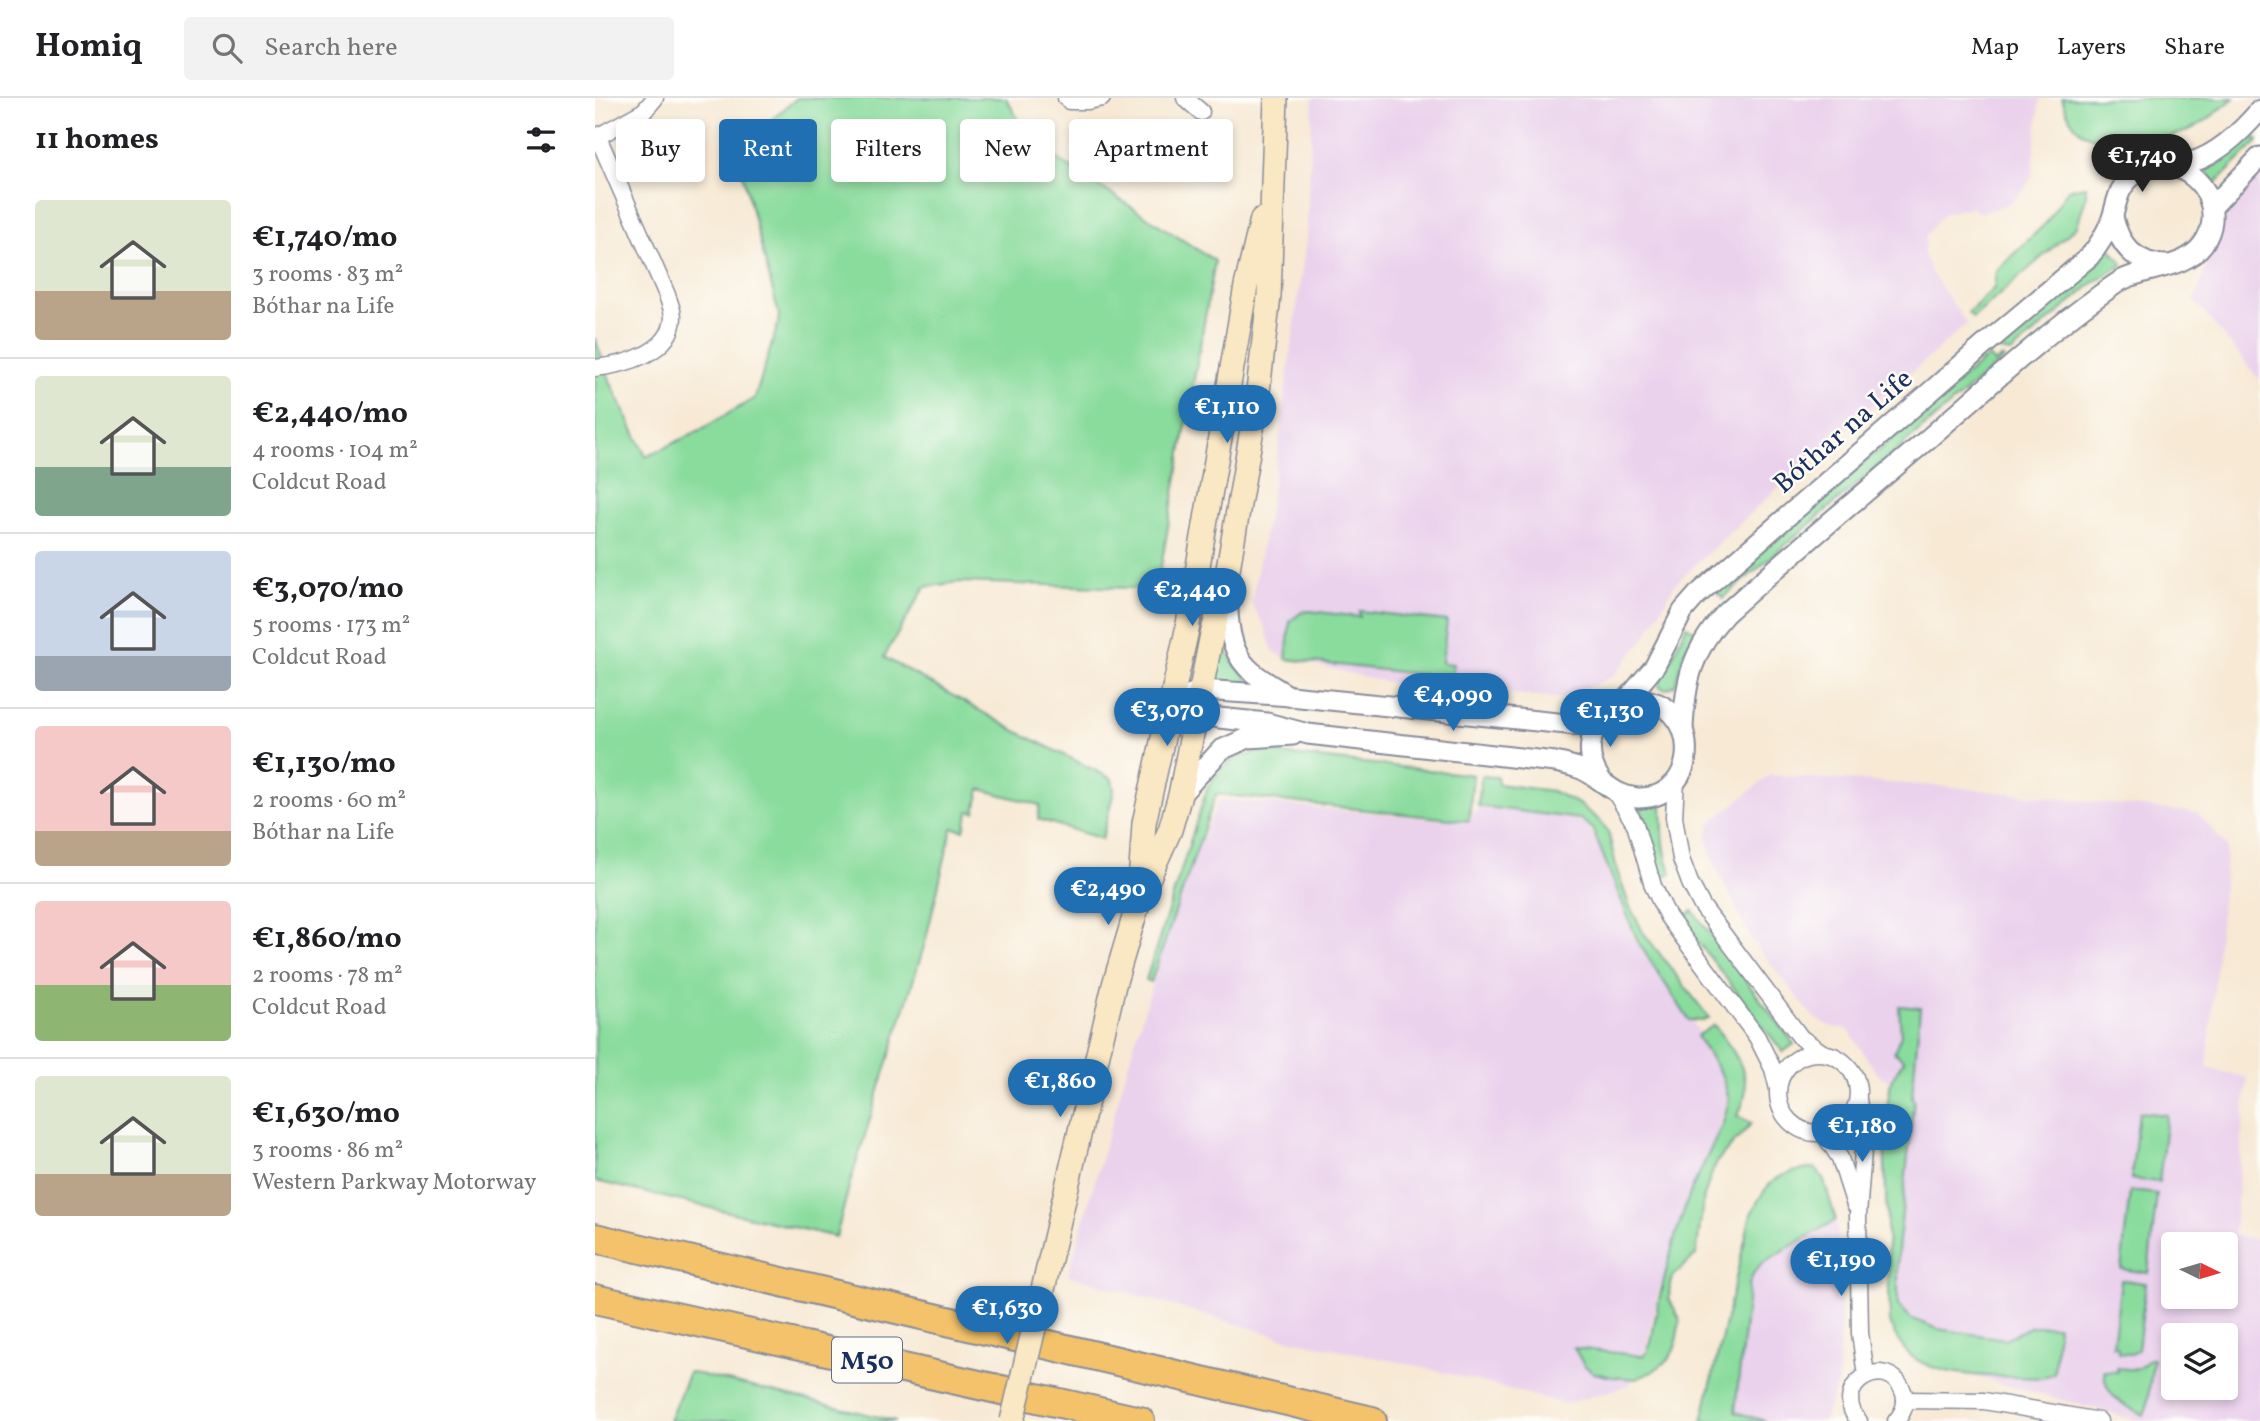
<!DOCTYPE html>
<html lang="en">
<head>
<meta charset="utf-8">
<style>
	body { margin:0; font-family:Vollkorn,serif; background:#f2f2f2; color:#202124; height:100vh; display:flex; flex-direction:column; font-size:26px; white-space:nowrap }
	* { box-sizing:border-box; margin:0 }
	p { font-size:23px; color:#757577 }
	.icon { flex:none; width:38px; height:38px; fill:none; stroke:currentColor; stroke-width:2; stroke-linecap:round; stroke-linejoin:round }
	.map { position:relative; flex:1; overflow:hidden }
	.details { display:flex; flex-direction:column; background:#fff; width:595px }
	.details>* { flex:none }
	.hud { position:absolute; left:21px; top:21px; width:665px; height:63px; display:flex; gap:14px }
	.needle { width:46px; rotate:95deg }
	.tools { position:absolute; left:1566px; top:1134px; display:grid; gap:14px }
	.tools a { display:grid; place-items:center; width:77px; height:77px; border-radius:7px; background:#fff; box-shadow:0 4px 10px #0003; font-size:35px }
	.price { position:absolute; translate:-50% -60px; padding:0 16px; border-radius:24px; background:#1f6fb2; color:#fff; font-size:23px; line-height:46px; filter:drop-shadow(0 2px 4px #0008) }
	.price::after { content:''; position:absolute; left:50%; top:42px; width:21px; height:16px; margin-left:-10px; background:inherit; clip-path:polygon(0 0,100% 0,50% 100%) }
	.price.selected { background:#222; color:#fff }
	ul { padding:0; list-style:none }
	li { display:flex; align-items:center; gap:21px; height:175px; padding:0 35px }
	li+li { border-top:2px solid #e0e0e0 }
	li span { display:grid; place-items:center; flex:none; width:196px; height:140px; border-radius:7px; color:#555 }
	li>.icon { margin-inline-start:auto }
	span .icon { width:84px; height:84px; fill:#fffc; stroke-width:1 }
	li b { font-size:30px }
	h2 { display:flex; justify-content:space-between; align-items:center; height:84px; padding:0 35px; font-size:30px }
	.chip { padding:0 24px; border-radius:7px; background:#fff; box-shadow:0 4px 10px #0003; font-size:24px; line-height:63px }
	.chip.selected { background:#1f6fb2; color:#fff }
	header { display:flex; align-items:center; gap:42px; box-sizing:border-box; height:98px; padding:0 35px; background:#fff; border-bottom:2px solid #e0e0e0 }
	header strong { font-size:33px }
	nav { display:flex; gap:38px; margin-inline-start:auto; font-size:24px }
	.search { width:490px; height:63px; background:#f2f2f2; display:flex; align-items:center; gap:18px; box-sizing:border-box; padding:0 24px; border-radius:7px; color:#757577; font-size:26px }
	main { display:flex; flex:1; min-height:0 }
	.map>svg:first-child { display:block }
	.built { fill:#ead1ec; fill-rule:evenodd }
	.green { fill:#8adc9d; stroke:#52867e; stroke-width:2 }
	.lines { fill:none; stroke-linecap:round; stroke-linejoin:round }
	.minor-casing { stroke:#898c99; stroke-width:19 }
	.tertiary-casing { stroke:#898c99; stroke-width:23 }
	.secondary-casing { stroke:#898c99; stroke-width:26 }
	.motorway-casing { stroke:#898c99; stroke-width:32 }
	.minor { stroke:#fff; stroke-width:16 }
	.tertiary { stroke:#fff; stroke-width:19 }
	.secondary { stroke:#fae7c3; stroke-width:23 }
	.motorway { stroke:#f3c26a; stroke-width:28 }
	.secondary-bridge-casing { stroke:#898c99; stroke-width:26; stroke-linecap:butt }
	.secondary-bridge { stroke:#fae7c3; stroke-width:23 }
	.labels { text-anchor:middle; stroke-width:5; stroke-linejoin:round; paint-order:stroke }
	.shield { fill:#fdfcf7; stroke:#5f6c8c; stroke-width:2 }
	.shield-label { font-size:26px; font-weight:bold; fill:#1b2f5e }
	.street-label { font-size:28px; fill:#1b2f5e; stroke:#fdfcf7 }
</style>
</head>
<body>
<header>
<strong>Homiq</strong>
<div class="search"><svg class="icon" aria-label="search" viewBox="0 0 24 24"><circle cx="10" cy="10" r="6"/><path d="M15 15l6 6"/></svg>Search here</div>
<nav><a>Map</a><a>Layers</a><a>Share</a></nav>
</header>
<main>
<section class="details">
<h2>11 homes<svg class="icon" aria-label="filters" viewBox="0 0 24 24"><path d="M4 7h16M4 17h16"/><circle cx="9" cy="7" r="2"/><circle cx="15" cy="17" r="2"/></svg></h2>
<ul>
<li><span style="background:linear-gradient(#dfe7d0 65%,#b9a48a 0)"><svg class="icon" aria-label="home" viewBox="0 0 24 24"><path d="M3 11l9-7 9 7M6 9v11h12V9"/></svg></span><div><b>€1,740/mo</b><p>3 rooms · 83 m²</p><p>Bóthar na Life</p></div></li>
<li><span style="background:linear-gradient(#dfe7d0 65%,#7fa58c 0)"><svg class="icon" aria-label="home" viewBox="0 0 24 24"><path d="M3 11l9-7 9 7M6 9v11h12V9"/></svg></span><div><b>€2,440/mo</b><p>4 rooms · 104 m²</p><p>Coldcut Road</p></div></li>
<li><span style="background:linear-gradient(#c9d6e8 75%,#9aa5b1 0)"><svg class="icon" aria-label="home" viewBox="0 0 24 24"><path d="M3 11l9-7 9 7M6 9v11h12V9"/></svg></span><div><b>€3,070/mo</b><p>5 rooms · 173 m²</p><p>Coldcut Road</p></div></li>
<li><span style="background:linear-gradient(#f6c9c9 75%,#b9a48a 0)"><svg class="icon" aria-label="home" viewBox="0 0 24 24"><path d="M3 11l9-7 9 7M6 9v11h12V9"/></svg></span><div><b>€1,130/mo</b><p>2 rooms · 60 m²</p><p>Bóthar na Life</p></div></li>
<li><span style="background:linear-gradient(#f6c9c9 60%,#8fb573 0)"><svg class="icon" aria-label="home" viewBox="0 0 24 24"><path d="M3 11l9-7 9 7M6 9v11h12V9"/></svg></span><div><b>€1,860/mo</b><p>2 rooms · 78 m²</p><p>Coldcut Road</p></div></li>
<li><span style="background:linear-gradient(#dfe7d0 70%,#b9a48a 0)"><svg class="icon" aria-label="home" viewBox="0 0 24 24"><path d="M3 11l9-7 9 7M6 9v11h12V9"/></svg></span><div><b>€1,630/mo</b><p>3 rooms · 86 m²</p><p>Western Parkway Motorway</p></div></li>
</ul>
</section>
<div class="map">
<svg width="1665" height="1323" viewBox="0 0 1665 1323">
	<rect width="100%" height="100%" fill="#fdfcf7"/>
	<filter id="ink" filterUnits="userSpaceOnUse"><feTurbulence type="fractalNoise" baseFrequency=".0143" numOctaves="2"/><feDisplacementMap in="SourceGraphic" scale="14" xChannelSelector="R" yChannelSelector="G"/><feConvolveMatrix kernelMatrix="1 2 1 2 8 2 1 2 1" color-interpolation-filters="sRGB"/></filter>
	<filter id="wash" filterUnits="userSpaceOnUse"><feTurbulence type="fractalNoise" baseFrequency=".00686" numOctaves="4" result="noise"/><feDisplacementMap in="SourceGraphic" scale="28" xChannelSelector="R" yChannelSelector="G"/><feGaussianBlur stdDeviation="1.57" result="paint"/><feColorMatrix in="noise" values="0 0 0 0 0 0 0 0 0 0 0 0 0 0 0 0 0 1.4 0 .05"/><feComposite in="paint" operator="in"/></filter>
	<g filter="url(#wash)">
		<rect width="100%" height="100%" fill="#f7e9d4"/>
		<!-- built -->
		<g class="built">
			<path d="M 718,0 L 1445,0 L 1437,78 L 1430,90 L 1417,103 L 1405,109 L 1384,115 L 1376,109 L 1348,116 L 1331,137 L 1329,156 L 1336,174 L 1372,226 L 1183,390 L 1080,486 L 1050,540 L 1019,578 L 969,601 L 791,584 L 688,559 L 678,553 L 669,527 L 656,506 L 676,401 L 711,142 Z"/>
			<path d="M 1665,75 L 1665,282 L 1600,203 L 1621,140 L 1642,97 Z"/>
			<path d="M 1175,677 L 1356,689 L 1603,715 L 1632,749 L 1612,970 L 1652,980 L 1639,1137 L 1665,1142 L 1665,1323 L 1546,1323 L 1339,1268 L 1298,1225 L 1287,1051 L 1295,983 L 1282,976 L 1253,931 L 1237,929 L 1219,920 L 1156,841 L 1115,756 L 1112,740 L 1116,725 ZM 1578,1146 L 1631,1146 L 1631,1199 L 1578,1199 ZM 1578,1237 L 1631,1237 L 1631,1290 L 1578,1290 Z"/>
			<path d="M 624,701 L 873,724 L 884,709 L 982,722 L 993,728 L 1002,743 L 1039,841 L 1131,972 L 1135,986 L 1133,1001 L 1124,1028 L 1063,1195 L 1052,1250 L 1041,1264 L 1035,1287 L 971,1306 L 823,1268 L 693,1241 L 473,1177 L 539,946 L 586,793 Z"/>
			<path d="M 1241,1122 L 1247,1182 L 1243,1283 L 1229,1323 L 1171,1323 L 1140,1314 L 1154,1187 L 1159,1174 L 1167,1165 Z"/>
		</g>
		<!-- green -->
		<g class="green">
			<path d="M 202,0 L 411,0 L 436,44 L 620,163 L 562,491 L 364,484 L 330,489 L 289,559 L 425,635 L 517,681 L 519,692 L 507,741 L 443,721 L 445,707 L 385,691 L 380,714 L 374,713 L 369,732 L 357,730 L 330,845 L 255,1085 L 241,1139 L 0,1083 L 0,240 L 16,285 L 51,359 L 103,333 L 160,300 L 183,226 L 184,217 L 145,66 L 138,55 Z"/>
			<path d="M 1467,0 L 1639,0 C 1601,32 1581,47 1530,35 L 1526,48 C 1491,38 1477,37 1467,0 Z"/>
			<path d="M 1655,35 L 1663,43 L 1621,85 L 1608,70 Z"/>
			<path d="M 1491,88 L 1491,99 L 1482,128 L 1378,220 L 1373,215 L 1399,190 L 1401,173 L 1450,126 L 1472,93 L 1478,90 Z"/>
			<path d="M 1514,149 L 1528,166 L 1498,185 L 1416,255 L 1401,252 L 1504,164 Z"/>
			<path d="M 1393,258 L 1399,265 L 1406,260 L 1409,261 L 1128,500 L 1121,493 Z"/>
			<path d="M 715,513 L 765,519 L 764,513 L 852,523 L 847,565 L 858,566 L 857,580 L 691,561 L 695,523 L 707,514 Z"/>
			<path d="M 1091,528 L 1101,533 L 1089,555 L 1080,587 C 1074,590 1070,593 1064,588 L 1065,583 L 1074,567 Z"/>
			<path d="M 625,540 L 638,565 L 660,589 L 616,582 Z"/>
			<path d="M 668,654 L 878,677 L 874,723 L 621,696 L 556,884 L 551,882 L 612,691 C 624,667 642,657 668,654 Z"/>
			<path d="M 886,678 L 902,679 L 903,686 L 957,693 L 984,706 L 1004,722 L 1013,733 L 1022,772 L 1034,807 L 1048,834 L 1114,920 L 1108,923 L 1094,922 L 1043,844 L 997,730 L 985,721 L 883,708 Z"/>
			<path d="M 1067,707 C 1068,730 1067,754 1077,775 L 1066,779 L 1053,728 L 1045,710 Z"/>
			<path d="M 1098,813 L 1199,946 L 1188,954 L 1086,822 Z"/>
			<path d="M 1304,908 L 1325,910 L 1317,1000 L 1319,1001 L 1303,1153 L 1303,1207 L 1317,1221 L 1343,1231 L 1410,1241 L 1437,1228 L 1463,1228 L 1459,1275 L 1447,1280 C 1410,1278 1342,1282 1314,1256 C 1304,1247 1299,1236 1295,1224 L 1289,1031 L 1296,982 L 1309,962 L 1299,954 L 1306,937 Z"/>
			<path d="M 1119,927 C 1140,956 1164,981 1142,1018 L 1157,1025 L 1124,1061 L 1118,1072 L 1109,1098 L 1101,1157 L 1078,1178 L 1075,1185 L 1074,1201 L 1085,1222 L 1080,1250 L 1074,1261 L 1057,1274 L 1041,1281 L 1017,1279 L 999,1275 L 989,1267 L 979,1250 L 1048,1258 L 1052,1254 L 1056,1244 L 1063,1206 L 1079,1142 L 1095,1095 L 1128,1025 L 1134,1001 L 1127,978 L 1102,938 Z"/>
			<path d="M 1544,1014 L 1572,1017 L 1564,1084 L 1536,1081 Z"/>
			<path d="M 1220,1070 L 1228,1080 L 1241,1122 L 1167,1165 L 1159,1174 L 1154,1187 L 1140,1314 L 1171,1323 L 1107,1323 L 1156,1116 C 1175,1080 1179,1076 1220,1070 Z"/>
			<path d="M 1535,1093 L 1562,1096 L 1553,1175 L 1526,1171 Z"/>
			<path d="M 1526,1182 L 1551,1185 L 1543,1252 L 1536,1256 L 1523,1255 L 1523,1249 L 1518,1248 Z"/>
			<path d="M 1554,1261 L 1558,1261 L 1552,1309 L 1549,1317 C 1527,1307 1510,1299 1509,1273 L 1522,1274 L 1522,1270 C 1536,1272 1545,1273 1554,1261 Z"/>
			<path d="M 94,1274 L 301,1323 L 74,1323 Z"/>
		</g>
	</g>
	<g filter="url(#ink)">
		<g class="lines">
			<!-- minor casing -->
			<g class="minor-casing">
				<g id="minor">
					<path d="M 471,0 L 474,3 L 493,3 L 507,0"/>
					<path d="M 590,0 L 606,14"/>
					<path d="M 0,40 L 49,13 L 60,0"/>
					<path d="M 0,270 C 29,267 77,255 78,219 C 78,212 74,204 72,197 L 3,39"/>
					<path d="M 1081,682 L 1079,719 L 1086,761 L 1095,785 L 1107,808 L 1206,940 L 1228,955"/>
					<path d="M 1020,694 L 1040,726 L 1058,788 L 1073,819 L 1162,939 L 1178,971 L 1183,991"/>
					<circle cx="1223" cy="995" r="40"/>
					<path d="M 1263,1002 L 1267,1024 L 1268,1053 L 1263,1117 L 1265,1235 L 1271,1277"/>
					<path d="M 1229,1036 L 1245,1060 L 1260,1107"/>
					<path d="M 1310,1302 L 1389,1303 L 1504,1323"/>
					<path d="M 1264,1323 C 1233,1288 1292,1253 1308,1293 C 1313,1304 1308,1315 1301,1323"/>
				</g>
			</g>
			<!-- tertiary casing -->
			<g class="tertiary-casing">
				<g id="tertiary">
					<path d="M 1617,109 L 1665,59"/>
					<path d="M 1518,119 C 1524,147 1540,166 1571,167"/>
					<path d="M 632,494 C 633,519 633,550 652,569 C 663,581 680,589 694,598"/>
					<path d="M 607,592 L 695,598 L 982,627 C 987,626 993,625 997,623 C 1013,617 1022,603 1040,602 C 1107,599 1109,701 1043,700 C 1019,699 1007,680 986,671 C 978,668 969,666 960,664 L 713,636 L 672,625 L 624,620 L 603,614 L 578,603 Z"/>
					<path d="M 1030,604 L 1060,568 L 1088,513 L 1102,497 L 1388,248 L 1494,159 C 1504,148 1510,137 1516,123 C 1523,104 1521,90 1540,76 C 1557,64 1578,70 1597,64 C 1623,56 1648,32 1665,12"/>
					<path d="M 1088,631 C 1090,584 1097,552 1130,516 C 1196,456 1266,398 1334,340 C 1390,291 1445,240 1505,197 C 1512,192 1520,186 1527,182 C 1553,169 1590,171 1608,146 C 1630,116 1610,75 1575,68"/>
					<path d="M 1006,682 C 990,659 993,637 1010,615"/>
					<path d="M 585,697 L 626,652 L 653,640 L 698,637"/>
				</g>
			</g>
			<!-- secondary casing -->
			<g class="secondary-casing">
				<g id="secondary">
					<path d="M 545,786 L 549,725 L 592,532 L 651,188 L 667,121"/>
					<path d="M 450,1183 L 519,887 L 545,799 L 575,732 L 585,697 L 616,541 L 632,477 L 662,302 L 674,198 L 681,0"/>
				</g>
			</g>
			<!-- motorway casing -->
			<g class="motorway-casing">
				<g id="motorway">
					<path d="M 0,1140 L 777,1323"/>
					<path d="M 0,1201 L 545,1323"/>
				</g>
			</g>
			<!-- minor -->
			<use href="#minor" class="minor"/>
			<!-- tertiary -->
			<use href="#tertiary" class="tertiary"/>
			<!-- secondary -->
			<use href="#secondary" class="secondary"/>
			<!-- motorway -->
			<use href="#motorway" class="motorway"/>
			<!-- secondary-bridge casing -->
			<g class="secondary-bridge-casing">
				<path id="secondary-bridge" d="M 417,1323 L 450,1183"/>
			</g>
			<!-- secondary-bridge -->
			<use href="#secondary-bridge" class="secondary-bridge"/>
		</g>
	</g>
	<g class="labels">
		<!-- shield labels -->
		<rect class="shield" x="237" y="1239.5" width="70" height="45" rx="5"/>
		<g class="shield-label">
			<text x="272" y="1271">M50</text>
		</g>
		<!-- street labels -->
		<g class="street-label">
			<text transform="translate(1247 332) rotate(-41)" y="10">Bóthar na Life</text>
		</g>
	</g>
</svg>
<div class="tools">
<a><svg class="needle" viewBox="-14 -14 28 28"><path d="M0-13l5 13h-10z" fill="#e53935"/><path d="M0 13l5-13h-10z" fill="#757577"/></svg></a>
<a><svg class="icon" aria-label="layers" viewBox="0 0 24 24"><path d="M12 4l9 5-9 5-9-5zM3 14l9 5 9-5"/></svg></a>
</div>
<b class="price selected" style="left:1547px;top:96px">€1,740</b>
<b class="price" style="left:632px;top:347px">€1,110</b>
<b class="price" style="left:597px;top:530px">€2,440</b>
<b class="price" style="left:858px;top:635px">€4,090</b>
<b class="price" style="left:572px;top:650px">€3,070</b>
<b class="price" style="left:1015px;top:651px">€1,130</b>
<b class="price" style="left:513px;top:829px">€2,490</b>
<b class="price" style="left:465px;top:1021px">€1,860</b>
<b class="price" style="left:1267px;top:1066px">€1,180</b>
<b class="price" style="left:1246px;top:1200px">€1,190</b>
<b class="price" style="left:412px;top:1248px">€1,630</b>
<div class="hud">
<a class="chip">Buy</a>
<a class="chip selected">Rent</a>
<a class="chip">Filters</a>
<a class="chip">New</a>
<a class="chip">Apartment</a>
</div>
</div>
</main>
</body>
</html>
